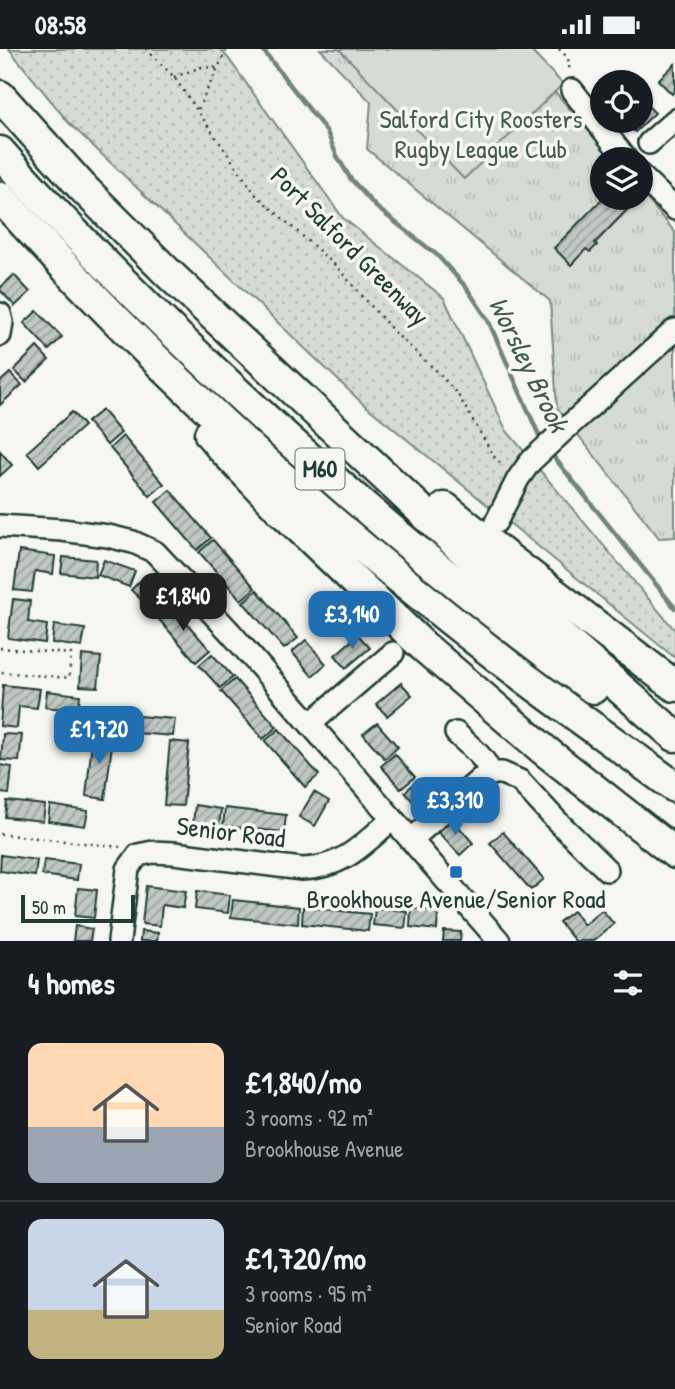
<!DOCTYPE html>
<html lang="en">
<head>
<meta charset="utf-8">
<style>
	body { margin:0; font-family:"Patrick Hand",sans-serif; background:#242831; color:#f1f3f6; height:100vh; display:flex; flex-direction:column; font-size:26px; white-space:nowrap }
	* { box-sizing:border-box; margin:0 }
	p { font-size:23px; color:#9ea1a6 }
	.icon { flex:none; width:38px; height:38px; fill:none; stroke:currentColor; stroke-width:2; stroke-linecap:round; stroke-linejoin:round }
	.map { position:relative; height:892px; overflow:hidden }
	.drawer { display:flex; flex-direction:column; background:#171b24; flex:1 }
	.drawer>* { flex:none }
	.controls { position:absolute; left:590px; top:21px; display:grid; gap:14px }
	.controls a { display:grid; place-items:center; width:63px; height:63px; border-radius:50%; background:#171b24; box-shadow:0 2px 5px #0004; font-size:35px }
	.scale { position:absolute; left:21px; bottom:18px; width:114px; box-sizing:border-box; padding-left:7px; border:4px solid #1f3d34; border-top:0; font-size:19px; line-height:24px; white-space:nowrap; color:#1f3d34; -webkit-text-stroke:5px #f6f6f2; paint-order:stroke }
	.price { position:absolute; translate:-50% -60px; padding:0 16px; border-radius:14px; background:#1f6fb2; color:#fff; font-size:23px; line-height:46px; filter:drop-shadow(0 2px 4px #0008) }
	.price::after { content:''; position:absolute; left:50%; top:42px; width:21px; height:16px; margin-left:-10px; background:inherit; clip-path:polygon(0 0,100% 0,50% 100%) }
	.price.on { background:#222; color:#fff }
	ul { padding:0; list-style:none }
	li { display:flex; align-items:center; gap:21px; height:175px; padding:0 28px }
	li+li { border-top:2px solid #363941 }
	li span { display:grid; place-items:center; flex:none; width:196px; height:140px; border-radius:14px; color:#555 }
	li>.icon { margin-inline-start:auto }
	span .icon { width:84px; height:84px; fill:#fffc; stroke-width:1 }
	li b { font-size:30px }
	h2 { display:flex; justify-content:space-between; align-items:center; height:84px; padding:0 28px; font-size:30px }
	.status { display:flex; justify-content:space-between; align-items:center; height:49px; padding:0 35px; background:#171b24; direction:ltr }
	.status svg { height:19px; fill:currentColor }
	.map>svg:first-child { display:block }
	.grass { fill:url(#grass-dots); stroke:#7a8c85; stroke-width:2 }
	.park { fill:url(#park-tufts); stroke:#7a8c85; stroke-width:2 }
	.garden { fill:#d6dbd6; stroke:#7a8c85; stroke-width:2 }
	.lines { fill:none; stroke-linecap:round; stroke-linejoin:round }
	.stream { stroke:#72847d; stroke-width:4.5 }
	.building { fill:url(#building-hatch); stroke:#1f3d34; stroke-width:2 }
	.minor-casing { stroke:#1f3d34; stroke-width:26 }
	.highway-casing { stroke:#1f3d34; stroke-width:35 }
	.path { stroke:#1f3d34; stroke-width:2.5; stroke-dasharray:2 5; stroke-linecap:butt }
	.minor { stroke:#f6f6f2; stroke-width:21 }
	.highway { stroke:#f6f6f2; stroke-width:30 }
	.poi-dot { fill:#1f6fb2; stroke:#f6f6f2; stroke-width:2.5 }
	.labels { text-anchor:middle; stroke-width:7; stroke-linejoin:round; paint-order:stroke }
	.shield { fill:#f6f6f2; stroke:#60746d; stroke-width:2 }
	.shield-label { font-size:24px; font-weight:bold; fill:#1f3d34 }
	.park-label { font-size:26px; fill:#445d54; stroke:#f6f6f2 }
	.street-label { font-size:26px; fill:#1f3d34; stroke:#f6f6f2 }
	.poi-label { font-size:26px; fill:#1f3d34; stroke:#f6f6f2 }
	.water-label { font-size:28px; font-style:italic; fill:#425a52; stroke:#f6f6f2 }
</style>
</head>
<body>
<div class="status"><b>08:58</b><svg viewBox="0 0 49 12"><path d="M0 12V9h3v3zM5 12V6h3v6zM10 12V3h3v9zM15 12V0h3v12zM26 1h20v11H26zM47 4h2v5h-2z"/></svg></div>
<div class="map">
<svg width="675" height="892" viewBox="0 0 675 892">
	<defs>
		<pattern id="grass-dots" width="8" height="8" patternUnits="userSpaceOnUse" patternTransform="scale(1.75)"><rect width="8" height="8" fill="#d6dbd6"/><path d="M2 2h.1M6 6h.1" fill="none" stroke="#b7bdb8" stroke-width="1.8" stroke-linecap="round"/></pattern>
		<pattern id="park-tufts" width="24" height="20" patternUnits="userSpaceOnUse" patternTransform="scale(1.75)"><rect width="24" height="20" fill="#d6dbd6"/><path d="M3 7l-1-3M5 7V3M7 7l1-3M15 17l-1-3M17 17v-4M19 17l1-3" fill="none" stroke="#b7bdb8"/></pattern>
		<pattern id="building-hatch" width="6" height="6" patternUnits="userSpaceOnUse" patternTransform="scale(1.75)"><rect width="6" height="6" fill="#c1c8c3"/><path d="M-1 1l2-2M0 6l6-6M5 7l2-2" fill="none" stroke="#9ca49f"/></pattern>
	</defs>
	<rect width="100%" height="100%" fill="#f6f6f2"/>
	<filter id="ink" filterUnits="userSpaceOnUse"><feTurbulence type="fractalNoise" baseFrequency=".0143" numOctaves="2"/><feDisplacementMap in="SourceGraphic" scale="14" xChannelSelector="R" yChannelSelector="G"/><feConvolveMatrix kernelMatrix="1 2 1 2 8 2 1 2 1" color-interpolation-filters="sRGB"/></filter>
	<g filter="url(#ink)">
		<!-- grass -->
		<path class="grass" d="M 9,0 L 220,0 L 228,9 L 343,169 L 444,249 L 506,381 L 675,581 L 675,609 L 361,353 L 68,73 Z"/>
		<!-- park -->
		<path class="park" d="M 320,0 L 518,0 L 613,110 L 602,110 L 602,149 L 640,149 L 641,143 L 675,183 L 675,488 L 659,489 L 557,359 L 550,252 L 367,100 L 371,53 Z"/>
		<!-- garden -->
		<path class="garden" d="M 339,0 L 529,0 L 563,35 L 464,130 Z"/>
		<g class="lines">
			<!-- stream -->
			<g class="stream">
				<path d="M 262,0 L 327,83 L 337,107 L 350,129 L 376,158 L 437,206 L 466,238 L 488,271 L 542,393"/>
				<path d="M 549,402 L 675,559"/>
			</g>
		</g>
		<!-- building -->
		<g class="building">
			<path d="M 675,15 L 675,42 L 672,45 L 658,31 Z"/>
			<path d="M 641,50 L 655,64 L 635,83 L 624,72 L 640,72 Z"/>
			<path d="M 603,149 L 619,149 L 629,159 L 595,194 L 597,196 L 590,203 L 586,200 L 571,216 L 554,199 Z"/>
			<path d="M 14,226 L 30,243 L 15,257 L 0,241 L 0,239 Z"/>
			<path d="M 37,262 L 62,288 L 49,301 L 24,274 Z"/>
			<path d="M 37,298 L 49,311 L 26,333 L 14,321 Z"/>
			<path d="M 10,324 L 22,336 L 0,356 L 0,333 Z"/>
			<path d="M 102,361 L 121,384 L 107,396 L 87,373 Z"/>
			<path d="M 72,363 L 84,377 L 39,417 L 27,403 Z"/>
			<path d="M 123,387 L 164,435 L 150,447 L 110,399 Z"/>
			<path d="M 0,402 L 12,416 L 0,427 Z"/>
			<path d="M 170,441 L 211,489 L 197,501 L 156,453 Z"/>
			<path d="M 213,491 L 255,539 L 241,551 L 199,503 Z"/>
			<path d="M 19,502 L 55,507 L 53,525 L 35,522 L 32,543 L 14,541 Z"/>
			<path d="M 63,508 L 96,511 L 95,528 L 61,524 Z"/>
			<path d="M 104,511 L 135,522 L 129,538 L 98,526 Z"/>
			<path d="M 144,528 L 166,550 L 153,562 L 131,541 Z"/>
			<path d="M 257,541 L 298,589 L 284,600 L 243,553 Z"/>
			<path d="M 13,550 L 30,552 L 28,573 L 47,576 L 45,594 L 8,589 Z"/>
			<path d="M 170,555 L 210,601 L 196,613 L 156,567 Z"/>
			<path d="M 54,576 L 85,580 L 82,598 L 52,594 Z"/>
			<path d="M 358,586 L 370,599 L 346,619 L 335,606 Z"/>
			<path d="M 306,591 L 326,615 L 312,627 L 292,603 Z"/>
			<path d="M 212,605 L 233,628 L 220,639 L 199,616 Z"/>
			<path d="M 82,606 L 101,608 L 98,638 L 80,637 Z"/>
			<path d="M 235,630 L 277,678 L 263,690 L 221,642 Z"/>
			<path d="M 401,634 L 412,646 L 387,667 L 376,655 Z"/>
			<path d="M 3,636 L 40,640 L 37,659 L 19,657 L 17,679 L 0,677 Z"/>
			<path d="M 47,642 L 80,646 L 78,662 L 45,658 Z"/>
			<path d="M 112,665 L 175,670 L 173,687 L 111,682 Z"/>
			<path d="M 377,674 L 398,698 L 385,710 L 363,685 Z"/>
			<path d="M 279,680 L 319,726 L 305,738 L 265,692 Z"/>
			<path d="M 3,685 L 22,686 L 19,712 L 1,711 Z"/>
			<path d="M 93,685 L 113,688 L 105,750 L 86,747 Z"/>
			<path d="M 170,692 L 189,694 L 183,757 L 164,756 Z"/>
			<path d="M 395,705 L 415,728 L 401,740 L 381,717 Z"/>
			<path d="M 0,716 L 12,718 L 9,745 L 0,744 Z"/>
			<path d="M 418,731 L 438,755 L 425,767 L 405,743 Z"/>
			<path d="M 314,743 L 329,752 L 315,777 L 299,768 Z"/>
			<path d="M 7,752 L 45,756 L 43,772 L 5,768 Z"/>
			<path d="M 50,756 L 88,762 L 85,777 L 48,772 Z"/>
			<path d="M 195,756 L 221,760 L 219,778 L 193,775 Z"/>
			<path d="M 225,759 L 286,766 L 284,783 L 223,777 Z"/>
			<path d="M 451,769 L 473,794 L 460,806 L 437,782 Z"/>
			<path d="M 503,783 L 544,830 L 531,841 L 490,794 Z"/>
			<path d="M 1,806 L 37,811 L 35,827 L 0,822 Z"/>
			<path d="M 44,811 L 79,815 L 77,831 L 42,826 Z"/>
			<path d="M 146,837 L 186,842 L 183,859 L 162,856 L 160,877 L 142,875 Z"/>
			<path d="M 78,839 L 97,841 L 94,869 L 75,867 Z"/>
			<path d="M 197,842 L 230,846 L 228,864 L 195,860 Z"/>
			<path d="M 233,851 L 299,858 L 298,875 L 231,868 Z"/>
			<path d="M 303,858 L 370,865 L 368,882 L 302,875 Z"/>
			<path d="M 375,859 L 407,862 L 405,879 L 373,876 Z"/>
			<path d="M 411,859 L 438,862 L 437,881 L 410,878 Z"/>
			<path d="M 602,861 L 614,875 L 593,892 L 575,892 L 559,873 L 573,862 L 584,876 Z"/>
			<path d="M 75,877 L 92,880 L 90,892 L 73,892 Z"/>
			<path d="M 141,882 L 158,884 L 157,892 L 140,892 Z"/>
			<path d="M 444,882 L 461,883 L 460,892 L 443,892 Z"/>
		</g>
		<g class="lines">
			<!-- minor casing -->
			<g class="minor-casing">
				<g id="minor">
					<path d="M 572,41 L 626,110"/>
					<path d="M 649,94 L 675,71"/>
					<path d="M 640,126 L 675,160"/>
					<path d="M 0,265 L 2,273 L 0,286"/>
					<path d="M 496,473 L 518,430 L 530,413 L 561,384 L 675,281"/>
					<path d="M 0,477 L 62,481 L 108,487 L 133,493 L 155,503 L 230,583 L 499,892"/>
					<path d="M 310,675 L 393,604"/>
					<path d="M 456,684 C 468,696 487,709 490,725"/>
					<path d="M 411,791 L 479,731 L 493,724 L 502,724 L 520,732 L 556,771 L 607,821"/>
					<path d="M 119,892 L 128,820 L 138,806 L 153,803 L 174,804 L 302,820 C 343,819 364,795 392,770"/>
				</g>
			</g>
			<!-- highway casing -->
			<g class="highway-casing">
				<g id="highway">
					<path d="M 0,47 L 82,138 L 167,223 L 489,525 L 675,687"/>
					<path d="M 0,103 C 53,164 111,222 169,279 C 302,408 443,530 593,639"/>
					<path d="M 0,148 C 62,216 125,282 192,345 C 291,440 396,529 504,613 C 560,656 618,696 675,738"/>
					<path d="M 210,385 L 221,398 L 279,459 L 423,597 L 544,701 L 675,804"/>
					<path d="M 445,459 L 506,508 L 675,637"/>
				</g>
			</g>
			<!-- path -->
			<g class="path">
				<path d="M 146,0 L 174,28 L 256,146 L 335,216 L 395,284 L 439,324 L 458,346 L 495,409 L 504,417"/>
				<path d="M 559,0 L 568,9 L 570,24"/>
				<path d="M 174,28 L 202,18 L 217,19"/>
				<path d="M 198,60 L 227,0"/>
				<path d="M 0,599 L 71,605 L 69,629 L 0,623"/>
				<path d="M 0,785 L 120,798"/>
			</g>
			<!-- minor -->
			<use href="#minor" class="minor"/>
			<!-- highway -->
			<use href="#highway" class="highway"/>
		</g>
	</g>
	<!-- markers -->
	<rect class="poi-dot" x="449" y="816" width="14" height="14" rx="3.5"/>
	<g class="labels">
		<!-- shield labels -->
		<rect class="shield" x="295.5" y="399.5" width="49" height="41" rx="5"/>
		<g class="shield-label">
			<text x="320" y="428">M60</text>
		</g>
		<!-- park labels -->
		<g class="park-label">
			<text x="481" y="79">Salford City Roosters<tspan x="481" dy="30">Rugby League Club</tspan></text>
		</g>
		<!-- street labels -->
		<g class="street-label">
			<text transform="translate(350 197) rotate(45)" y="9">Port Salford Greenway</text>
			<text transform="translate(231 783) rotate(7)" y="9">Senior Road</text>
		</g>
		<!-- poi labels -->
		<g class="poi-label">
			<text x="456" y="859">Brookhouse Avenue/Senior Road</text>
		</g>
		<!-- water labels -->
		<g class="water-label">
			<text transform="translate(529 315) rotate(64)" y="10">Worsley Brook</text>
		</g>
	</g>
</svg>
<div class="controls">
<a><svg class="icon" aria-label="locate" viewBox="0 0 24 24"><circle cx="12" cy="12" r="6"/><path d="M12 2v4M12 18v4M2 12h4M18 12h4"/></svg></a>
<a><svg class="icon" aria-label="layers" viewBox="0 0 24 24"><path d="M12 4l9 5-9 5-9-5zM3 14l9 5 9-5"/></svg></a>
</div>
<div class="scale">50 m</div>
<b class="price on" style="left:183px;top:584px">£1,840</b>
<b class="price" style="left:352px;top:602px">£3,140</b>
<b class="price" style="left:99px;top:717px">£1,720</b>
<b class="price" style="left:455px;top:788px">£3,310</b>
</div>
<section class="drawer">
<h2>4 homes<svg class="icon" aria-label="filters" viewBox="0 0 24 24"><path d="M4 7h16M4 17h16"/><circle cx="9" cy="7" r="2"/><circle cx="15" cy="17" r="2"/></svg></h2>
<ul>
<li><span style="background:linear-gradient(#ffd9b3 60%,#9aa5b1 0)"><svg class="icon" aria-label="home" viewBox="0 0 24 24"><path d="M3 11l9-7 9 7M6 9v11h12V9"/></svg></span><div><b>£1,840/mo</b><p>3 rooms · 92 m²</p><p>Brookhouse Avenue</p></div></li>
<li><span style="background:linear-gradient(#c9d6e8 65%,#c2b280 0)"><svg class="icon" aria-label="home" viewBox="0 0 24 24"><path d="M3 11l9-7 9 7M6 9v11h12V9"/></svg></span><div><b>£1,720/mo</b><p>3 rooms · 95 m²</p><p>Senior Road</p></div></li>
</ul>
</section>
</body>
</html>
